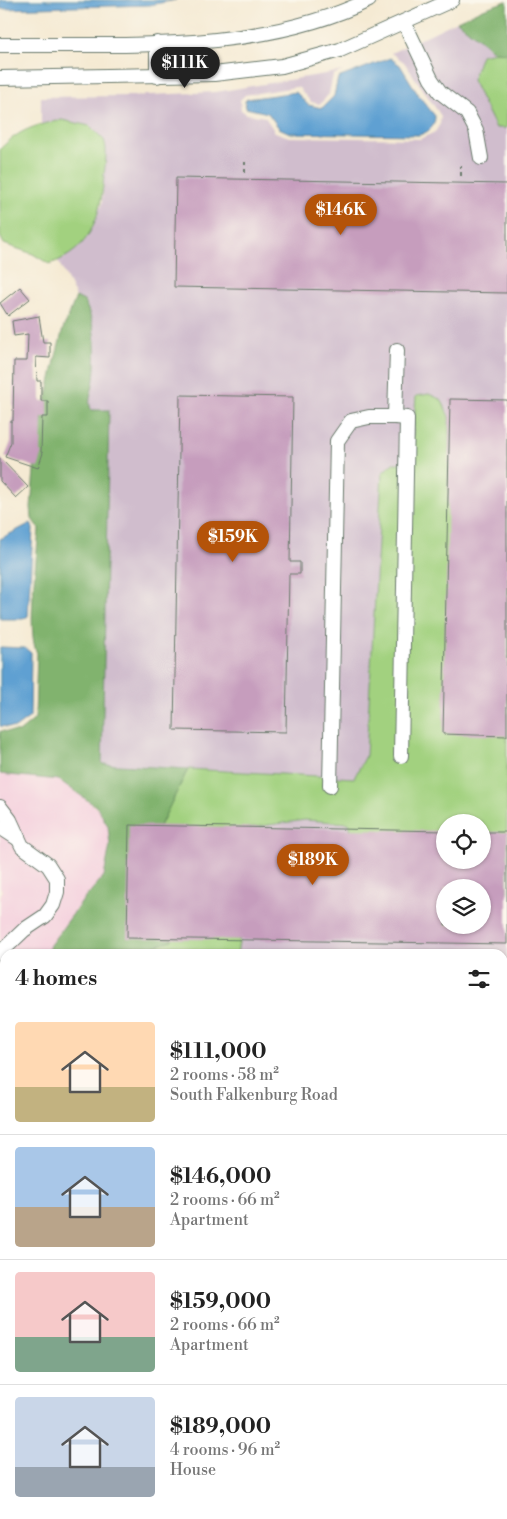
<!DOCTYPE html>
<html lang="en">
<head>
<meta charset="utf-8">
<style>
	body { margin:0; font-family:"Libre Bodoni",serif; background:#f2f2f2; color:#222; height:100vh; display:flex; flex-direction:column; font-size:19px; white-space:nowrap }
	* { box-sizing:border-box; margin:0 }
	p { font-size:16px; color:#767676 }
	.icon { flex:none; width:28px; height:28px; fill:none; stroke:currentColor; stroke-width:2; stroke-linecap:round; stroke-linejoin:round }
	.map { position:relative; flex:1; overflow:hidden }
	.sheet { position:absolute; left:0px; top:949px; width:508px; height:571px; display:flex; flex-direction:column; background:#fff; border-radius:15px 15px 0 0; box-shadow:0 1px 4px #0004 }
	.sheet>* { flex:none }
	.fabs { position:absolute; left:436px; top:814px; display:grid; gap:10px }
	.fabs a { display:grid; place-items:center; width:55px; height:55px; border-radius:50%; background:#fff; box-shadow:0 1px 4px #0004; font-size:25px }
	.price { position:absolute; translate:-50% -42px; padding:0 11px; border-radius:18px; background:#b45309; color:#fff; font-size:16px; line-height:32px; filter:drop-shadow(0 1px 2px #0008) }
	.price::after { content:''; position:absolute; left:50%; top:30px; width:15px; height:11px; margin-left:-8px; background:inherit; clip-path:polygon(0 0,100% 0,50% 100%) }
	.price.selected { background:#222; color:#fff }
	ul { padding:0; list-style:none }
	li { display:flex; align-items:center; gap:15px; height:125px; padding:0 15px }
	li+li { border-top:1px solid #e0e0e0 }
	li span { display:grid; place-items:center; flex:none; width:140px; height:100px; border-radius:5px; color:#555 }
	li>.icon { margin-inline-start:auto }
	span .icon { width:60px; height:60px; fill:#fffc; stroke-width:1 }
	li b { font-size:21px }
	h2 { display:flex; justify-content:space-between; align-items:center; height:60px; padding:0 15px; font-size:21px }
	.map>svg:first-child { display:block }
	.built { fill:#f4cfdd }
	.industrial { fill:#d0bdcd }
	.green { fill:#a2d17f; stroke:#60875a; fill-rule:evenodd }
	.forest { fill:#81b36e; stroke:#507851 }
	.water { fill:#5ea0d2; stroke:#3e6e83 }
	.building { fill:#c69dbd; fill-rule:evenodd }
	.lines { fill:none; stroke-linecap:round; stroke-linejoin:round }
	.minor-casing { stroke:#6a7a6c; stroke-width:16 }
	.path { stroke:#6a7a6c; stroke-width:2; stroke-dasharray:4 4; stroke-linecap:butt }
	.minor { stroke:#fff; stroke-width:14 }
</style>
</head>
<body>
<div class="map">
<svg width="507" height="1519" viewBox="0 0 507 1519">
	<rect width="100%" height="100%" fill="#fbf7ec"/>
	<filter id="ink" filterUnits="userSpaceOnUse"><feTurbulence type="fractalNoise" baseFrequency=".02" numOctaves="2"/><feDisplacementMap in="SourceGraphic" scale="10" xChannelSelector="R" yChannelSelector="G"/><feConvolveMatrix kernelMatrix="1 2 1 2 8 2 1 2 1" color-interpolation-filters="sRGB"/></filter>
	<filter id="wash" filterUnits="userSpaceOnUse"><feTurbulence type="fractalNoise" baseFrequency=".0096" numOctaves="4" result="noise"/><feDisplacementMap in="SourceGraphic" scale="20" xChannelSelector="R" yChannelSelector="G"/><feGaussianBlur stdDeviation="1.12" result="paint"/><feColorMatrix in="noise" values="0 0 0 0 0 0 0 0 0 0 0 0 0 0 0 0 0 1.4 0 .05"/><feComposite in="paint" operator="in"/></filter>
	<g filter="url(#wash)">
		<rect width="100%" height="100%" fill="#f5ead3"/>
		<!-- built -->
		<g class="built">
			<path d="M 0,774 L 59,780 L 71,787 L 100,811 L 108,826 L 110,845 L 104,876 L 84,899 L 50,945 L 47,954 L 5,954 L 5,999 L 0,1003 L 0,899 L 2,890 L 0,887 Z"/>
			<path d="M 0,1103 L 5,1103 L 5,1515 L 228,1515 L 225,1519 L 0,1519 Z"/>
		</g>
		<!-- industrial -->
		<g class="industrial">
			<path d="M 457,21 L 495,52 L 481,55 L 472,80 L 496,127 L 507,128 L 507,542 L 417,396 L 412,447 L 366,756 L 354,778 L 102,764 L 109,410 L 91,410 L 89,403 L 94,378 L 94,339 L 84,301 L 76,297 L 58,261 L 94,223 L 102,203 L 106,143 L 62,120 L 41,124 L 41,97 L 129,96 L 216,92 L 343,71 L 333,75 L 329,94 L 320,104 L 311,102 L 299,88 L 296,87 L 245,95 L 240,100 L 241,110 L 247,114 L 265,117 L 275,132 L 289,137 L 420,139 L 435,132 L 440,124 L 441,116 L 404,62 L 391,53 Z"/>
			<path d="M 305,820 L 349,823 L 353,839 L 445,925 L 482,925 L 507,893 L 507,1013 L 503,1013 L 502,954 L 237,954 L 247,894 L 247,828 Z"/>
			<path d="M 5,1042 L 5,1103 L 0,1103 L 0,1044 Z"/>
		</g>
		<!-- green -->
		<g class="green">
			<path d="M 495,52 L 507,53 L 507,128 L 496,128 L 472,80 L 481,55 Z"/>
			<path d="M 62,120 L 90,126 L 104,140 C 108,149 105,165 104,175 C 101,214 92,251 49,264 L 33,254 L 4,244 L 0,236 L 0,149 C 20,129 35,125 62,120 Z"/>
			<path d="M 429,394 L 442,400 L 449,417 L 449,455 L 507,542 L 507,893 L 482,888 L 353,839 L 349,823 L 305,820 L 247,828 L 247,894 L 237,954 L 135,954 L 154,838 L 188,769 L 354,778 L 366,756 L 382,473 L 393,463 L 402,463 L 412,447 L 416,396 ZM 445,822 L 482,822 L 482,860 L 445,860 Z"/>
			<path d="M 507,1139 L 507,1519 L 232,1519 L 235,1515 L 502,1515 L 502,1140 Z"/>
		</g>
		<!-- forest -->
		<g class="forest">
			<path d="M 507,1 L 507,53 L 495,52 L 457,21 L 483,9 Z"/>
			<path d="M 76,297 L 84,301 C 96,323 97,354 94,379 C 93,390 87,399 91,410 L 109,410 L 102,764 L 188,769 L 154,838 L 172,940 L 135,954 L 47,954 L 50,945 L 84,899 L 104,876 L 110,845 L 108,826 L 97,807 L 59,780 L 0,774 L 0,731 L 19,732 L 35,719 L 37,653 C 26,632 37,557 39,529 L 32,519 L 31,507 L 36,446 L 56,356 L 63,329 Z"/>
		</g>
		<!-- water -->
		<g class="water">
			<path d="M 0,0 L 176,0 L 150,5 L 0,9 Z"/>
			<path d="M 390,58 L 400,65 L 419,96 L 435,116 C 435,127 429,132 419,135 L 290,133 L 279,128 L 268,113 L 246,108 L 245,101 L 247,99 L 296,92 L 308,105 L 322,108 L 334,96 L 338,78 Z"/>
			<path d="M 31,523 L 33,529 L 28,616 L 23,619 L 0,619 L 0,539 Z"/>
			<path d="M 0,647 L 25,648 L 31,653 L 30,717 L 15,728 L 0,726 Z"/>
			<path d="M 502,1013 L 507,1013 L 507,1089 L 503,1089 Z"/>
		</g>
		<g id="blocks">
			<!-- building -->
			<g class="building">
				<path d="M 176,178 L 507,184 L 507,293 L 174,287 Z"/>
				<path d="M 20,287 L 30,299 L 8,316 L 0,303 Z"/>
				<path d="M 39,316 L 43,342 L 50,342 L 50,358 L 36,357 L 37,381 L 41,381 L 41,401 L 48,401 L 48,417 L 42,417 L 41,452 L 43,453 L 38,468 L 5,457 L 11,442 L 11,421 L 13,421 L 14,361 L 27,361 L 28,334 L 14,336 L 12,321 Z"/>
				<path d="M 180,395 L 293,397 L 290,562 L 300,562 L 300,574 L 289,574 L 286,732 L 174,730 Z"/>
				<path d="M 450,399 L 507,400 L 507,736 L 443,734 Z"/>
				<path d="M 0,458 L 28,487 L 16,498 L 0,481 Z"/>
				<path d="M 129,825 L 445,831 L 445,860 L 482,860 L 482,832 L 507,832 L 507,944 L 127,938 ZM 445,888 L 482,888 L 482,925 L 445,925 Z"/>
			</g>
		</g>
	</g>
	<g filter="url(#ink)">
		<use href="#blocks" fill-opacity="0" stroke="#6a7a6c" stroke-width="1"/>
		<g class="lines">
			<!-- minor casing -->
			<g class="minor-casing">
				<g id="minor">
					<path d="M 404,22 L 431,79 L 440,92 L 467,113 L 476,130 L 481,158"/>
					<path d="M 157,43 L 157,76"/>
					<path d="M 0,45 C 121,44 258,54 369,0"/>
					<path d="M 0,78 L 214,74 L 282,66 L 340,50 L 452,0"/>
					<path d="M 395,417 L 407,418 L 401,756"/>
					<path d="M 330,786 L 337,441 L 351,421 L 369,417 L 395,417 L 397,350"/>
					<path d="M 0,807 L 10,820 L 22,846 L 48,865 L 57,879 L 57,892 L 53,905 L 45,916 L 24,930 L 0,953"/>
					<path d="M 0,827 L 17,838"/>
					<path d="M 20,1519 L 20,1515"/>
				</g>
			</g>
			<!-- path -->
			<g class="path">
				<path d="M 245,173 L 245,162"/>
				<path d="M 461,176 L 461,166"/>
			</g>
			<!-- minor -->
			<use href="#minor" class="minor"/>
		</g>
	</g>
</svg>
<div class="fabs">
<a><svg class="icon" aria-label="locate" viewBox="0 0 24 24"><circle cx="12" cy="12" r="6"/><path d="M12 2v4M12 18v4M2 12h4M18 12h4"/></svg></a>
<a><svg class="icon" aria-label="layers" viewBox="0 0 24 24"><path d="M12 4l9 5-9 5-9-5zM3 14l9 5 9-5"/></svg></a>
</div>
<b class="price selected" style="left:185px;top:89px">$111K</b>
<b class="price" style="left:341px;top:236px">$146K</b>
<b class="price" style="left:233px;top:563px">$159K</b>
<b class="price" style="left:313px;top:886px">$189K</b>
<section class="sheet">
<h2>4 homes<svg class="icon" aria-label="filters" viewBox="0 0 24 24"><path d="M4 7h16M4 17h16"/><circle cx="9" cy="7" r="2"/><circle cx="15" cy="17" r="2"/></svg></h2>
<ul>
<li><span style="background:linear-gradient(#ffd9b3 65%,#c2b280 0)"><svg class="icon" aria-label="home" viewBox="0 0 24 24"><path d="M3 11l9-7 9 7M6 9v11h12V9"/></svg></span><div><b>$111,000</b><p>2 rooms · 58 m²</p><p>South Falkenburg Road</p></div></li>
<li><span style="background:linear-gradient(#a9c7e8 60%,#b9a48a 0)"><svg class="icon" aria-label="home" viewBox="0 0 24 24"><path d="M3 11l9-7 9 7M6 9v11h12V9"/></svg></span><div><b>$146,000</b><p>2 rooms · 66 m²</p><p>Apartment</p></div></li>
<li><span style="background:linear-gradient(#f6c9c9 65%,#7fa58c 0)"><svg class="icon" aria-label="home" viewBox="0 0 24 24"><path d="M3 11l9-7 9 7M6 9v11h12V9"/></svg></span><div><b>$159,000</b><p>2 rooms · 66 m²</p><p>Apartment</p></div></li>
<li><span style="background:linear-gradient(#c9d6e8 70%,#9aa5b1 0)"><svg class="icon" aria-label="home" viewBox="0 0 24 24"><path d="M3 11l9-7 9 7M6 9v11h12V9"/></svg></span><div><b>$189,000</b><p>4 rooms · 96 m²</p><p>House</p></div></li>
</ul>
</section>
</div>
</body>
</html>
